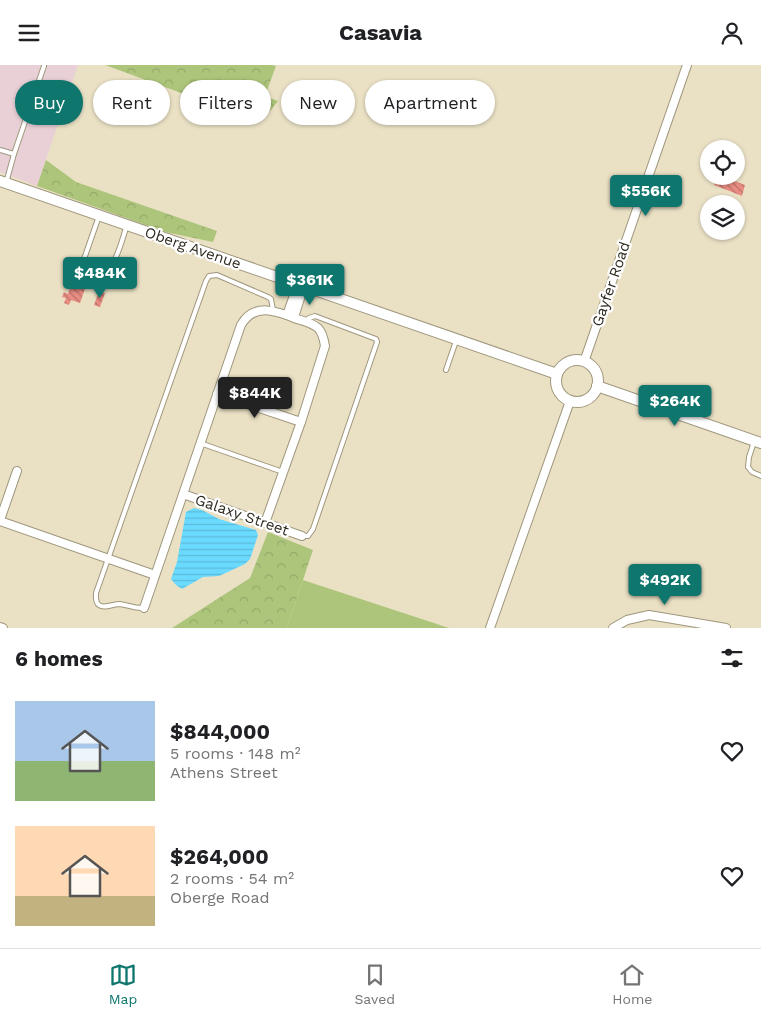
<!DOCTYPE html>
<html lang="en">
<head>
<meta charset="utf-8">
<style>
	body { margin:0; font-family:"Work Sans",sans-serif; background:#f2f2f2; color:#202124; height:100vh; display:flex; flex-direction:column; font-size:19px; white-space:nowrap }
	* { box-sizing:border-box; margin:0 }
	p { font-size:16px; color:#757577 }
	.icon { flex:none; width:28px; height:28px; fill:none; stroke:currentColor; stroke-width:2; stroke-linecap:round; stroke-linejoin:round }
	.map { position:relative; height:563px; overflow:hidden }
	.details { display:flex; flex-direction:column; background:#fff; flex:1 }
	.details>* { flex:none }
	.hud { position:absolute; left:15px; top:15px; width:500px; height:45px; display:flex; gap:10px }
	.tools { position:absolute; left:700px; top:75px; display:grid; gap:10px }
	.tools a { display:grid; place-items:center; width:45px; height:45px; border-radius:50%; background:#fff; box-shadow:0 1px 4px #0004; font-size:25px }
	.price { position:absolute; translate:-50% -42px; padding:0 11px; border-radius:5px; background:#0f766e; color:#fff; font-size:16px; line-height:32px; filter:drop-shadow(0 1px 2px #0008) }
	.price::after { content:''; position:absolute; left:50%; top:30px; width:15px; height:11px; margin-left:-8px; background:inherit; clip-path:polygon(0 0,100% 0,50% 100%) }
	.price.current { background:#222; color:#fff }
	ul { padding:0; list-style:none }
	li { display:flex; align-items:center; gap:15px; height:125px; padding:0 15px }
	li span { display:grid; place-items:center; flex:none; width:140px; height:100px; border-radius:0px; color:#555 }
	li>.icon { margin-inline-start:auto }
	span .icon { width:60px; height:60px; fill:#fffc; stroke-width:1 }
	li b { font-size:21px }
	h2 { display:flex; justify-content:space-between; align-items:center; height:60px; padding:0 15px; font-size:21px }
	.chip { padding:0 18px; border-radius:22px; background:#fff; box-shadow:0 1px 4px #0004; font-size:18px; line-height:45px }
	.chip.current { background:#0f766e; color:#fff }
	header { display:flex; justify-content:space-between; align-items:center; height:65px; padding:0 15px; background:#fff; font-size:22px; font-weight:700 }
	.tab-bar { display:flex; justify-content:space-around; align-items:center; height:70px; border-top:1px solid #e0e0e0; background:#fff; font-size:14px; color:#757577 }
	.tab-bar a { display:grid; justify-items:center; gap:2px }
	.tab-bar .current { color:#0f766e }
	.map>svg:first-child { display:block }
	.commercial { fill:#e9d0d7 }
	.grass { fill:#adc57b }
	.forest { fill:url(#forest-crowns) }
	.water { fill:url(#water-rules) }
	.building { fill:url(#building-back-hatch) }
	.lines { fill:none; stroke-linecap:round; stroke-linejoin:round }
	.service-casing { stroke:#9f977d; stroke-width:6 }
	.minor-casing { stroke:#9f977d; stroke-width:10 }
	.tertiary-casing { stroke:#9f977d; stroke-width:12 }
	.service { stroke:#fff; stroke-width:4 }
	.minor { stroke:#fff; stroke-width:8 }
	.tertiary { stroke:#fff; stroke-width:10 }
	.labels { text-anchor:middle; stroke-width:4.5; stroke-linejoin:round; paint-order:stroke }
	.street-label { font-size:15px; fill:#2d2a1f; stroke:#fff }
</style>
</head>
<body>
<header><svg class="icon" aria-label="menu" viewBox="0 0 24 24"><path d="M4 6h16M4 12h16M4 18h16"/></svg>Casavia<svg class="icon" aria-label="person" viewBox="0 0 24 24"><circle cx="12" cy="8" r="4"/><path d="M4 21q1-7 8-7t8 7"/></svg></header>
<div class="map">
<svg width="761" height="563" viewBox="0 0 761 563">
	<defs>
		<pattern id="forest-crowns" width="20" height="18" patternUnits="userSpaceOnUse" patternTransform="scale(1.25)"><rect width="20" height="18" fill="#adc57b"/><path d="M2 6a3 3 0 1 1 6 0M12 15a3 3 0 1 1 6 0" fill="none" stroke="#95a96a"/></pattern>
		<pattern id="water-rules" width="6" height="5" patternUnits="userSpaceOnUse" patternTransform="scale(1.25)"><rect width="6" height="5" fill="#6adaff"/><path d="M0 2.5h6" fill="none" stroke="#5cbbda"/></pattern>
		<pattern id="building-back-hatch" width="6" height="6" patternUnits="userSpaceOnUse" patternTransform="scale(1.25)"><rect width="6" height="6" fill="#e98d82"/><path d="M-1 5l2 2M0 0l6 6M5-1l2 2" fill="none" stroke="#bd736a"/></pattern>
	</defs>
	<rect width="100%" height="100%" fill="#eae1c5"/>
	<!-- commercial -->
	<path class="commercial" d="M 0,0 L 78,0 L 37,121 L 0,107 Z"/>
	<!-- grass -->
	<path class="grass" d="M 303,515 L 449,563 L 287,563 Z"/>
	<!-- forest -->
	<g class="forest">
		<path d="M 105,0 L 273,0 L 276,1 L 265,31 L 278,36 L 267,50 L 252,54 Z"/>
		<path d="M 46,95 L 76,117 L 217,166 L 213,177 L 165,167 L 37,121 Z"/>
		<path d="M 268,467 L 313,485 L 287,563 L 172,563 L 250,513 Z"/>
	</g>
	<!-- water -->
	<path class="water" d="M 194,443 L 202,445 L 219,454 L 256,465 L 258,470 L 250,494 L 245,499 L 219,511 L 203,512 L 182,524 L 176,520 L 171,514 L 177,497 L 186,447 Z"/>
	<!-- building -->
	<g class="building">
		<path d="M 717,111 L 729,111 L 736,114 L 735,116 L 745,120 L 742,131 L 714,120 Z"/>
		<path d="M 72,217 L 86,221 L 80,238 L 71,235 L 69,240 L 64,238 L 66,233 L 62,232 L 64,227 L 68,229 Z"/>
		<path d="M 99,226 L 105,228 L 100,242 L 94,240 Z"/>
	</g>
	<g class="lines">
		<!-- service casing -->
		<g class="service-casing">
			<g id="service">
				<path d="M 0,85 L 14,89"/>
				<path d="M 6,118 L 14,89 L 44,1"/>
				<path d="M 99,151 L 84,194 L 82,207 L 87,215 L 94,216 C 117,202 119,184 127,160"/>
				<path d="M 446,305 L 456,276"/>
				<path d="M 754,377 L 749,392 L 748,402 L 752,407 L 761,411"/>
				<path d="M 200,378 L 283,407"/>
				<path d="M 302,471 L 308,471 L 313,464 L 377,277 L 376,274 L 315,251 L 309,253 L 305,257"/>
				<path d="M 144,543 C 135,544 128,540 120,539 C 113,539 104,544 99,540 C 95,537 96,532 96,528 L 206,216 L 209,211 L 217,210 L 268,232 L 271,234 L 273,245"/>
			</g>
		</g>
		<!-- minor casing -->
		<g class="minor-casing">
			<g id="minor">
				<path d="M 287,250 L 298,219"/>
				<path d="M 294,252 L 304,221"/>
				<path d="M 584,297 L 687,0"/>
				<path d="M 217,329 L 301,357"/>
				<path d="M 183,429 L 302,471"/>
				<path d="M 0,455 L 17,406"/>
				<path d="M 0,456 L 155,510"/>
				<path d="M 144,543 L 241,260 C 254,237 277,246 297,254 C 304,256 312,258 318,263 C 323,268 324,275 325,281 L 301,357 L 265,458"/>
				<path d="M 0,562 L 3,563"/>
				<path d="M 490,563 L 570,336"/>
				<path d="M 613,563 L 627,555 L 649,550 L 726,563"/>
			</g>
		</g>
		<!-- tertiary casing -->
		<g class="tertiary-casing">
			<g id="tertiary">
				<path d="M 0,116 L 557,309"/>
				<circle cx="577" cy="316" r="21"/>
				<path d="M 597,321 L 761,378"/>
			</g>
		</g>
		<!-- service -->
		<use href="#service" class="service"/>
		<!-- minor -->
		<use href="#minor" class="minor"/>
		<!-- tertiary -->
		<use href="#tertiary" class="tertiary"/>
	</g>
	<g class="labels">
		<!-- street labels -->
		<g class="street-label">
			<text transform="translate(193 183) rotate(19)" y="5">Oberg Avenue</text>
			<text transform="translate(611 219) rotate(-71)" y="5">Gayfer Road</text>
			<text transform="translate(242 450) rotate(19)" y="5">Galaxy Street</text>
		</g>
	</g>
</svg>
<div class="tools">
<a><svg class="icon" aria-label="locate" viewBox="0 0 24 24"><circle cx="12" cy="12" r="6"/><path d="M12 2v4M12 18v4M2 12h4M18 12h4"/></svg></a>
<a><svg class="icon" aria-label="layers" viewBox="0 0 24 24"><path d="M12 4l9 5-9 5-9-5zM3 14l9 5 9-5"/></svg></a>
</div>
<b class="price" style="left:646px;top:152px">$556K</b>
<b class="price" style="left:100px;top:234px">$484K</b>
<b class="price" style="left:310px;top:241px">$361K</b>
<b class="price current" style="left:255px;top:354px">$844K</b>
<b class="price" style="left:675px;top:362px">$264K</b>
<b class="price" style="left:665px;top:541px">$492K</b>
<div class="hud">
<a class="chip current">Buy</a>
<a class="chip">Rent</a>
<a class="chip">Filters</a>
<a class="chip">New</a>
<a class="chip">Apartment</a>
</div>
</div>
<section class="details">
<h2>6 homes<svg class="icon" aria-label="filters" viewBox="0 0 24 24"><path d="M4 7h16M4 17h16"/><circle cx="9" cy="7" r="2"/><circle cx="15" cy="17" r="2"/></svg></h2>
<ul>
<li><span style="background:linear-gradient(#a9c7e8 60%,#8fb573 0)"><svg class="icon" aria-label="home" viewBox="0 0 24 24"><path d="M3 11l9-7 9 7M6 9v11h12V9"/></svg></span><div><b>$844,000</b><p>5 rooms · 148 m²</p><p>Athens Street</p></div><svg class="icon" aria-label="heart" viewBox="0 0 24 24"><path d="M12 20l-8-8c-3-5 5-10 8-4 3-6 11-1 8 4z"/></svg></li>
<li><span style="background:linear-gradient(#ffd9b3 70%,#c2b280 0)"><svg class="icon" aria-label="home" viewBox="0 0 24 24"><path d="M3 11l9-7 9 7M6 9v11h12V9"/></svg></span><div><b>$264,000</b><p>2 rooms · 54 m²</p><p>Oberge Road</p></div><svg class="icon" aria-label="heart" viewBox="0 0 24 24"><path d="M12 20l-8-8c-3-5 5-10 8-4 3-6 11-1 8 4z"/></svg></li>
</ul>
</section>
<nav class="tab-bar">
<a class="current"><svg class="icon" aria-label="map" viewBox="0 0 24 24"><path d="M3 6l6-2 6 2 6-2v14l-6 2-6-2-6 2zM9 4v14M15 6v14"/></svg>Map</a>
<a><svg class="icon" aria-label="saved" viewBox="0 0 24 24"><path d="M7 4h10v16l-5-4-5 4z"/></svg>Saved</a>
<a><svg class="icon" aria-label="home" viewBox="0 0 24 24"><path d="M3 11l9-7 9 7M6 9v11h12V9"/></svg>Home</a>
</nav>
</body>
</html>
